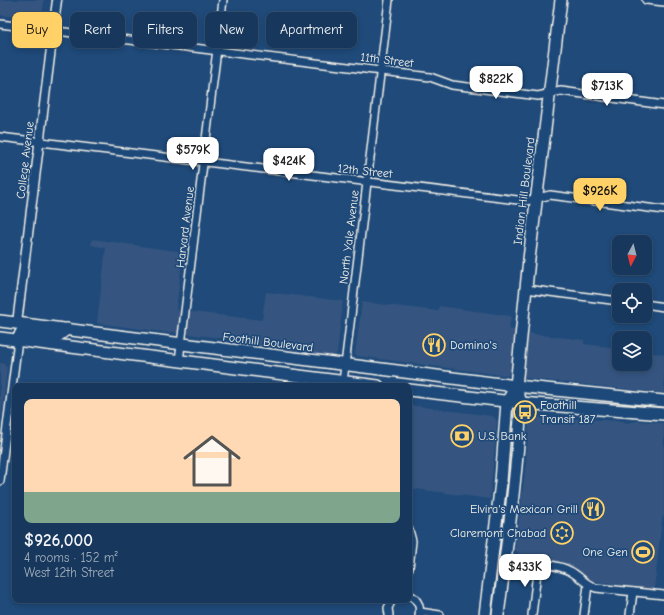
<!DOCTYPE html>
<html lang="en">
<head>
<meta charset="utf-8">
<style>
	body { margin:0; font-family:"Comic Neue",sans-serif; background:#244365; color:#f1f3f6; height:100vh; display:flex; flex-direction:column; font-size:15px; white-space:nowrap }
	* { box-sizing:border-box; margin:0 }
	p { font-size:13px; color:#9eacbb }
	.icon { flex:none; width:22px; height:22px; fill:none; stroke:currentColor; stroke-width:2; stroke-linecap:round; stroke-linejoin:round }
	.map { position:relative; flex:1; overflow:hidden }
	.panel { position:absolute; left:12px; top:383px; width:400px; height:220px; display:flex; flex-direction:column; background:#17385c; border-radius:8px; box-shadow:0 2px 6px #0003,0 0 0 1px #365272 }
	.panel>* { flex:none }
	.hud { position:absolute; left:12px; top:12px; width:400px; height:36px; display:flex; gap:8px }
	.needle { width:26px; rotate:187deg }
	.controls { position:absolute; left:612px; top:235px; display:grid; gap:8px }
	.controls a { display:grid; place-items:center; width:40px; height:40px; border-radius:8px; background:#17385c; box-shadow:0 2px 6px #0003,0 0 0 1px #365272; font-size:20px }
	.price { position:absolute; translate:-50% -34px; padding:0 9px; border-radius:8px; background:#fff; color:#222; font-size:13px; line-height:26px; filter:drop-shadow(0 1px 2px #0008) }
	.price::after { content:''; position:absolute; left:50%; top:24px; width:12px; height:9px; margin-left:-6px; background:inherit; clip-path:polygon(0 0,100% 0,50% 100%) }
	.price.selected { background:#ffd166; color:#111 }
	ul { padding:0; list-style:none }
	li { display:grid; align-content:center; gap:8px; height:212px; padding:0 12px }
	li span { display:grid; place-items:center; height:124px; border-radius:8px; color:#555 }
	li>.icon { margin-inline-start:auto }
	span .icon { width:72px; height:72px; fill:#fffc; stroke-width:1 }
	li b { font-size:17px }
	.tag { padding:0 14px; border-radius:8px; background:#17385c; box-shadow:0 2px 6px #0003,0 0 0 1px #365272; font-size:14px; line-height:36px }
	.tag.selected { background:#ffd166; color:#111 }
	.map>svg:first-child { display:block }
	.built { fill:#355580 }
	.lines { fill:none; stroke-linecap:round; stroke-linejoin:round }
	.minor-casing { stroke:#f4f1e8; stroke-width:10 }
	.tertiary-casing { stroke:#f4f1e8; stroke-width:11 }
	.primary-casing { stroke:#f4f1e8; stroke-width:14 }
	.minor { stroke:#1f4a7a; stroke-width:7 }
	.tertiary { stroke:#1f4a7a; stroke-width:8 }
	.primary { stroke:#1f4a7a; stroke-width:11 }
	.labels { text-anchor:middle; stroke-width:3.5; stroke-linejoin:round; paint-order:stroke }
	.street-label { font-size:12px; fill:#f4f1e8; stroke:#1f4a7a }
	.poi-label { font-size:12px; fill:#f4f1e8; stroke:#1f4a7a; text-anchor:start }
</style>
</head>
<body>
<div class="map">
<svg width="664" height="615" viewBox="0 0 664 615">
	<rect width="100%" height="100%" fill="#1f4a7a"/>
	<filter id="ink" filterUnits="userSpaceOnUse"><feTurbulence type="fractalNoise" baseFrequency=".025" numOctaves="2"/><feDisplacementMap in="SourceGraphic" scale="8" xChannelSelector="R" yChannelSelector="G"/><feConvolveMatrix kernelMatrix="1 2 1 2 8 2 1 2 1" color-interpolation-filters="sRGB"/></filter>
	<g filter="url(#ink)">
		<!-- built -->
		<g class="built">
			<path d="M 0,0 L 44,0 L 42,20 L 0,15 Z"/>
			<path d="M 92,239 L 183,252 L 176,310 L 262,320 L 266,292 L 343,301 L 337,353 L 335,356 L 332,356 L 312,354 L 309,352 L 232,342 L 230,339 L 172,332 L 170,333 L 97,323 L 106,248 L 91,245 Z"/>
			<path d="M 362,302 L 438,311 L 439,306 L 511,316 L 509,329 L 534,334 L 584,340 L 584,344 L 619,348 L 619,364 L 645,364 L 645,352 L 664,354 L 664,393 L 533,379 L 358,356 L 355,354 Z"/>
			<path d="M 0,363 L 3,363 L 7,368 L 0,429 Z"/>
			<path d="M 409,405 L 492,416 L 495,418 L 497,422 L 490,499 L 409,488 Z"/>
			<path d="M 531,417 L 623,421 L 626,423 L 638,421 L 664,423 L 664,516 L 662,519 L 654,590 L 581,579 L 562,562 L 521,556 L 515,549 L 526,465 L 529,419 Z"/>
		</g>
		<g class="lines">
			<!-- minor casing -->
			<g class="minor-casing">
				<g id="minor">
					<path d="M 646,0 L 664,2"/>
					<path d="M 0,24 L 430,77 L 452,85 L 538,96 L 561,91 L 664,105"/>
					<path d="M 0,137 L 526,201 L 550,195 L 664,210"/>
					<path d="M 526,289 L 619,301"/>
					<path d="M 645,304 L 664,307"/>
					<path d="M 179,361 L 223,0"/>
					<path d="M 343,382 L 389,0"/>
					<path d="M 0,481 L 18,340"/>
					<path d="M 409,530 L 412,541 L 409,568"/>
					<path d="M 505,560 C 523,562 556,563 570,571 C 580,576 584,584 596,588 L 664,595"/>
					<path d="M 409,595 C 417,598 421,606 419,615"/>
					<path d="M 420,612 L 440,615"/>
					<path d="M 389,615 L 388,608 L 392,600"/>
					<path d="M 532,615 L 538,564"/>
					<path d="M 584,615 L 588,585"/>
					<path d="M 630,615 L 633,592"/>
				</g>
			</g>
			<!-- tertiary casing -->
			<g class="tertiary-casing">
				<path id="tertiary" d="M 17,323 L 57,0"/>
			</g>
			<!-- primary casing -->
			<g class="primary-casing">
				<g id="primary">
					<path d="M 0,321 L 516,386 L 664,401"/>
					<path d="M 0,338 L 378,386"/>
					<path d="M 18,340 L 21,333 L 25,333 L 55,336 L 59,335 L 67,329"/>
					<path d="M 409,390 L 521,403 L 664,414"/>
					<path d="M 485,615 L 501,482 L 507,402 L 516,386 L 529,259 L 561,0"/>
					<path d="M 498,615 C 507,544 517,474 521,403 L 519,396"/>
				</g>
			</g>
			<!-- minor -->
			<use href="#minor" class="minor"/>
			<!-- tertiary -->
			<use href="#tertiary" class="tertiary"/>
			<!-- primary -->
			<use href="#primary" class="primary"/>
		</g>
	</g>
	<!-- icons -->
	<defs>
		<g id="restaurant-ring" transform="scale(1.15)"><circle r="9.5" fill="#1f4a7a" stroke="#ffd166" stroke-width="1.5"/><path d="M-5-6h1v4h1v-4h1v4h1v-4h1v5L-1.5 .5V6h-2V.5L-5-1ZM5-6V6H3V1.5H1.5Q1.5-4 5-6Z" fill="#ffd166"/></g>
		<g id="bus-ring" transform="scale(1.15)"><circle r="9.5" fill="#1f4a7a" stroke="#ffd166" stroke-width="1.5"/><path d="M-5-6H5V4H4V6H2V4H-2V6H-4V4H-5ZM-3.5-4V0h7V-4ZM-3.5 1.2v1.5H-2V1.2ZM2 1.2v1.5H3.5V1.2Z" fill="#ffd166"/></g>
		<g id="bank-ring" transform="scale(1.15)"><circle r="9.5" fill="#1f4a7a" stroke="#ffd166" stroke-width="1.5"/><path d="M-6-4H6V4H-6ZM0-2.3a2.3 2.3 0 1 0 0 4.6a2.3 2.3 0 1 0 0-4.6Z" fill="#ffd166"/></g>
		<g id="synagogue-ring" transform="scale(1.15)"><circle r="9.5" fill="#1f4a7a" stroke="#ffd166" stroke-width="1.5"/><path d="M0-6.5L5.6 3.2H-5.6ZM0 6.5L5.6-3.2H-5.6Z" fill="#ffd166"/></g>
		<g id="stadium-ring" transform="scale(1.15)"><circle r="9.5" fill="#1f4a7a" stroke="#ffd166" stroke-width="1.5"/><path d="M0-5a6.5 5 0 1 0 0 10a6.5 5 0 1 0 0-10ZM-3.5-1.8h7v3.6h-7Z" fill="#ffd166"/></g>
	</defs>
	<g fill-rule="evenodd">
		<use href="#restaurant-ring" x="434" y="345"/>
		<use href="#bus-ring" x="525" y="412"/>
		<use href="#bank-ring" x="462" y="436"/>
		<use href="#restaurant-ring" x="593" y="509"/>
		<use href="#synagogue-ring" x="562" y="533"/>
		<use href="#stadium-ring" x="643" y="552"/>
	</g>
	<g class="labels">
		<!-- street labels -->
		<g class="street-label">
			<text transform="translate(387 60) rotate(7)" y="4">11th Street</text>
			<text transform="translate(25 160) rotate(-83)" y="4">College Avenue</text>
			<text transform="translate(365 171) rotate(6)" y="4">12th Street</text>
			<text transform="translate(524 191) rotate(-83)" y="4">Indian Hill Boulevard</text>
			<text transform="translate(185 227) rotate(-83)" y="4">Harvard Avenue</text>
			<text transform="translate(349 237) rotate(-83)" y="4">North Yale Avenue</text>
			<text transform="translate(268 342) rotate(7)" y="4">Foothill Boulevard</text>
		</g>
		<!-- poi labels -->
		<g class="poi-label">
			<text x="450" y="349">Domino's</text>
			<text x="540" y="409">Foothill<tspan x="540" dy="14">Transit 187</tspan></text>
			<text x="478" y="440">U.S. Bank</text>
			<text x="578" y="513" text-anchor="end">Elvira's Mexican Grill</text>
			<text x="546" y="537" text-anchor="end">Claremont Chabad</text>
			<text x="628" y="556" text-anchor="end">One Gen</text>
		</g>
	</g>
</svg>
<div class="controls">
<a><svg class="needle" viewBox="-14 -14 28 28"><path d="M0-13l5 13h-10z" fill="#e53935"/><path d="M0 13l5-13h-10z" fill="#9eacbb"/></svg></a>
<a><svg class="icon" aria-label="locate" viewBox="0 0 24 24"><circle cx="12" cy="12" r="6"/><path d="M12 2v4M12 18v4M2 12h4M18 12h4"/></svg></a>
<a><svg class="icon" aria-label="layers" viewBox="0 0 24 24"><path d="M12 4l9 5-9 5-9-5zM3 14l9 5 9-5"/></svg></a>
</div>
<b class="price" style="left:496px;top:100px">$822K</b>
<b class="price" style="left:607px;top:107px">$713K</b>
<b class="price" style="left:193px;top:171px">$579K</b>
<b class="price" style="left:289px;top:182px">$424K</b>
<b class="price selected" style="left:600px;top:212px">$926K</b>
<b class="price" style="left:525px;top:588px">$433K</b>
<div class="hud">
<a class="tag selected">Buy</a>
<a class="tag">Rent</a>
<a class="tag">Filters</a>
<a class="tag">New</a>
<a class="tag">Apartment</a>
</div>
<section class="panel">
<ul>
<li><span style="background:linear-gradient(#ffd9b3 75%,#7fa58c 0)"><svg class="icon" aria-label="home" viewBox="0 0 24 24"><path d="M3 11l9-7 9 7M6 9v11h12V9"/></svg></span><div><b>$926,000</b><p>4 rooms · 152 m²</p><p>West 12th Street</p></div></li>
</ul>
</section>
</div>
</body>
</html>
